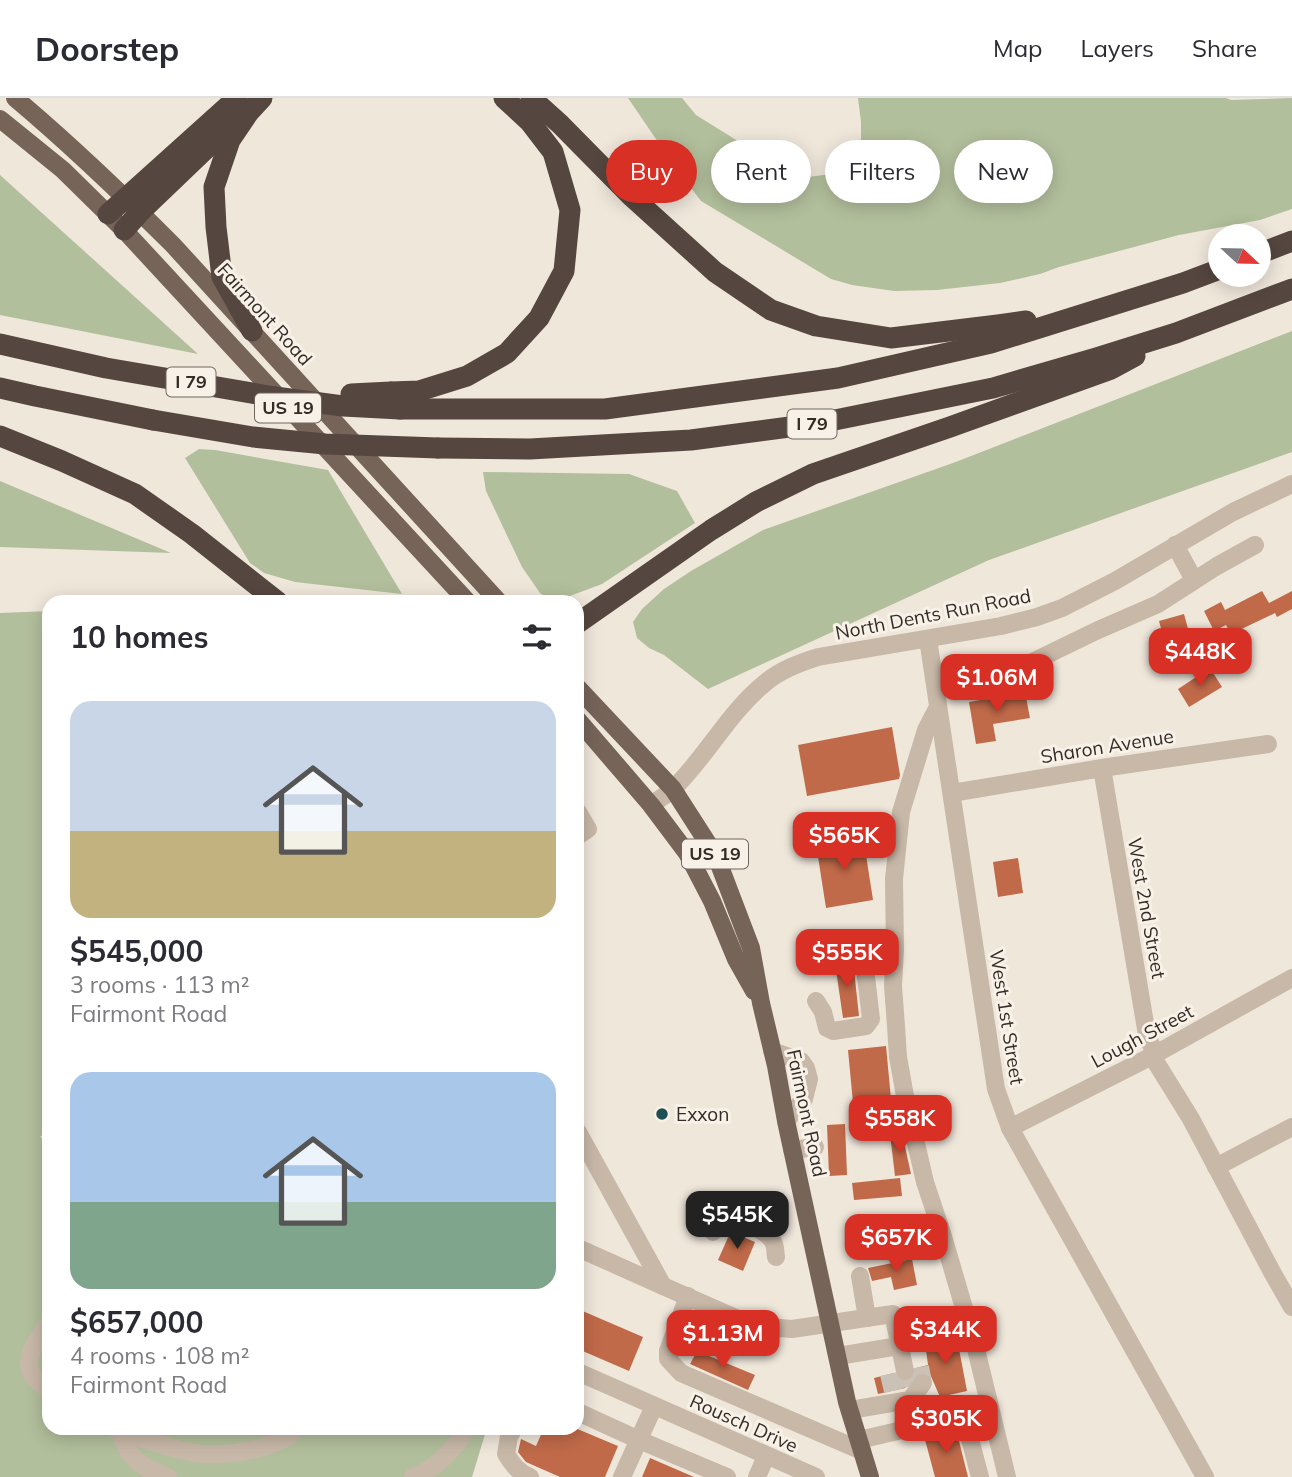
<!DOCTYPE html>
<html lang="en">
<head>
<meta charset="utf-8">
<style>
	body { margin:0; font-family:Mulish,sans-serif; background:#f7f7f7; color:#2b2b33; height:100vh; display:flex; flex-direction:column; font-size:26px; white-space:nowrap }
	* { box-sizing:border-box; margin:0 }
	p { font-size:23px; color:#7c7c81 }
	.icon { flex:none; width:38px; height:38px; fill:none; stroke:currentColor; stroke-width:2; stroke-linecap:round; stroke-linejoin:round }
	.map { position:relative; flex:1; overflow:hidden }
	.side { position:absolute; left:42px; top:497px; width:542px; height:840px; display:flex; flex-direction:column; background:#fff; border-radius:21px; box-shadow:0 4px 18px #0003 }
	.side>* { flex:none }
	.guide { position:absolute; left:606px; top:42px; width:581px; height:63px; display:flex; gap:14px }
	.needle { width:46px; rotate:112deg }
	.buttons { position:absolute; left:1208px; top:126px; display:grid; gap:14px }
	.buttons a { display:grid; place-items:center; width:63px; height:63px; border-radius:50%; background:#fff; box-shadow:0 4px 18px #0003; font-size:35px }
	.price { position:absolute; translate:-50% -60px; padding:0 16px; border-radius:14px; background:#d93025; color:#fff; font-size:23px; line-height:46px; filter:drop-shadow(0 2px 4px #0008) }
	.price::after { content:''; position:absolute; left:50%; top:42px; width:21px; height:16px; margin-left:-10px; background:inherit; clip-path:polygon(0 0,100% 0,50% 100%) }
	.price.current { background:#222; color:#fff }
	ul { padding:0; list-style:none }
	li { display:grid; align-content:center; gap:14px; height:371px; padding:0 28px }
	li span { display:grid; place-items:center; height:217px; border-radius:21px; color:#555 }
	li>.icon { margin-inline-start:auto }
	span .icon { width:126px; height:126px; fill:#fffc; stroke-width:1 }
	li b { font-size:30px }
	h2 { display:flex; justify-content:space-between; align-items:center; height:84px; padding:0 28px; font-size:30px }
	.chip { padding:0 24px; border-radius:32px; background:#fff; box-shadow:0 4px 18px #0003; font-size:24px; line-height:63px }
	.chip.current { background:#d93025; color:#fff }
	header { display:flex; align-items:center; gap:42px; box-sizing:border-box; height:98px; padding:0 35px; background:#fff; border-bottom:2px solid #e1e1e2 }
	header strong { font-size:33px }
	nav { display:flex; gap:38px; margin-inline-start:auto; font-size:24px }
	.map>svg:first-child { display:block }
	.green { fill:#b2bf9c }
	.building { fill:#c06a49 }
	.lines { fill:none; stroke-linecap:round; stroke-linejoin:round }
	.minor-tunnel { stroke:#cbc2b7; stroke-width:18; stroke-dasharray:18 9; stroke-linecap:butt }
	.minor { stroke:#c8b8a8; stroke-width:18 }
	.major { stroke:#766459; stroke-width:18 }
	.highway { stroke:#55473f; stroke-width:21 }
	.highway-bridge { stroke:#55473f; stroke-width:21 }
	.poi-dot { fill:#1f4f54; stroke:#f8f1e7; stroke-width:2.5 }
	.labels { text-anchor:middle; stroke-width:6; stroke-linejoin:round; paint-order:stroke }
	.shield { fill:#f8f1e7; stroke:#706761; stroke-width:2 }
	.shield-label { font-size:18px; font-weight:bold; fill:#352c28 }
	.street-label { font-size:19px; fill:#352c28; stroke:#f8f1e7 }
	.poi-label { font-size:19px; fill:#352c28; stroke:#f8f1e7; text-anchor:start }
</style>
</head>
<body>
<header>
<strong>Doorstep</strong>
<nav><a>Map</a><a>Layers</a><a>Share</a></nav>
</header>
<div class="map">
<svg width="1292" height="1379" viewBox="0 0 1292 1379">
	<rect width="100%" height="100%" fill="#f0e7db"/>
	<!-- green -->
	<g class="green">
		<path d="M 628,0 L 682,0 L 696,17 L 788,74 L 808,79 L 831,76 L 850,66 L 861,47 L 861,24 L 858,0 L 1226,0 L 1231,2 L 1292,0 L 1292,111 L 1260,122 L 1179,137 L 1059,169 L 1040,176 L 1000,185 L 937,192 L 894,193 L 852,187 L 831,181 L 701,103 L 675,69 Z"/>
		<path d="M 0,77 L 198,256 L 0,217 Z"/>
		<path d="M 1292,233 L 1292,354 L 989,462 L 708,591 L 664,557 L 649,550 L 637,540 L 633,524 L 642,511 L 664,491 L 691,473 L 763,432 L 953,365 Z"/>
		<path d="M 199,351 L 215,352 L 328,372 L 402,496 L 295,484 L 264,475 L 250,465 L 185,360 Z"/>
		<path d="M 483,374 L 629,376 L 677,393 L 695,425 L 602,486 L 554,504 L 540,495 L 522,469 L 486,393 Z"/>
		<path d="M 0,383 L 171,455 L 0,449 Z"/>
		<path d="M 49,513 L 49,1030 L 40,1039 L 49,1043 L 49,1330 L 487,1330 L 472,1379 L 0,1379 L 0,515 Z"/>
	</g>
	<!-- building -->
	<g class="building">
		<path d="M 1262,493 L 1269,505 L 1292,493 L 1292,511 L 1277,519 L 1275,515 L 1231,536 L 1226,527 L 1214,533 L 1204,513 L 1221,504 L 1225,512 Z"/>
		<path d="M 1184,516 L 1190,538 L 1165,545 L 1159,523 Z"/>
		<path d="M 1210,570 L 1222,589 L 1189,609 L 1178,591 Z"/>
		<path d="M 1025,594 L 1030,620 L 993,626 L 996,643 L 976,646 L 969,604 Z"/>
		<path d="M 892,629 L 900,677 L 899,681 L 807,698 L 798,647 Z"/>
		<path d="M 863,738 L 873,802 L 826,810 L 816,746 Z"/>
		<path d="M 1018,760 L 1023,795 L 998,799 L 993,764 Z"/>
		<path d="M 853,863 L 859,918 L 843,920 L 835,865 Z"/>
		<path d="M 886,948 L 891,1001 L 892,1001 L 893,1032 L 854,1034 L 851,1005 L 853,1005 L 848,952 Z"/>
		<path d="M 845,1026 L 847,1077 L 829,1078 L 827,1027 Z"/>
		<path d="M 902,1035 L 911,1076 L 895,1078 L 890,1036 Z"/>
		<path d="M 900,1080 L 902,1098 L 854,1102 L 852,1085 Z"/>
		<path d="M 730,1135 L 733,1135 L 755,1144 L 743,1173 L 718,1162 Z"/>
		<path d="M 912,1161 L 917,1187 L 894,1192 L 891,1179 L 872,1183 L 868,1170 Z"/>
		<path d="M 578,1211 L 643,1239 L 629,1273 L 578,1251 Z"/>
		<path d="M 956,1235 L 967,1293 L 940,1299 L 930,1276 L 924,1274 L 916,1277 L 916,1270 L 928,1267 L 925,1244 Z"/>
		<path d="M 697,1253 L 755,1277 L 748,1292 L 690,1266 Z"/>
		<path d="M 894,1275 L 896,1280 L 901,1284 L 910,1283 L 905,1290 L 878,1296 L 874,1280 Z"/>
		<path d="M 544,1330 L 575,1330 L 618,1348 L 605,1379 L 560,1379 L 526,1364 L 518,1354 L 521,1341 L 536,1348 Z"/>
		<path d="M 956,1331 L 968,1379 L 935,1379 L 924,1338 Z"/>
		<path d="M 650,1360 L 694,1379 L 642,1379 Z"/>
	</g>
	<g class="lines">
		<!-- minor-tunnel -->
		<g class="minor-tunnel">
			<path d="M 920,1269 L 923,1285"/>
			<path d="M 905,1273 L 908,1289"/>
			<path d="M 889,1276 L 893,1293"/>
		</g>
		<!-- minor -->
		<g class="minor">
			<path d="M 1175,447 L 1194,482"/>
			<path d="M 928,541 L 996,991 L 1010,1030 L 1205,1379"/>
			<path d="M 934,581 L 987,576 L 1024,568 L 1096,533 L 1158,506 L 1217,468 L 1255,447"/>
			<path d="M 938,609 L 926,632 L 901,714 L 894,781 L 895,852 L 893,888 L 896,928 L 898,959 L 905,998 L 925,1084 L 942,1135 L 976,1251 L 1007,1379"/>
			<path d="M 1102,670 L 1147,937 L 1155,956"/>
			<path d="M 952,695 L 1102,670 L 1268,646"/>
			<path d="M 651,707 C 658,702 666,697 673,691 C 707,658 728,615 765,585 C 780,572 799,565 818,559 L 1001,528 L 1037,519 L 1062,510 L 1115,483 L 1233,414 L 1292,386"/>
			<path d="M 578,714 L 588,731 L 578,738"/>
			<path d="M 816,903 L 823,914 L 827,930 L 833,933 L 866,928 L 871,921 L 863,853"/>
			<path d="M 772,953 L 801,963 L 806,970 L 809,981 L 804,1001 L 786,1023"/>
			<path d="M 1152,958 L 1191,1021 L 1272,1174 L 1292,1209"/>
			<path d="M 1010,1030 L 1152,958 L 1292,880"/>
			<path d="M 578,1034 L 663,1188 L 754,1228 L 792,1231 L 893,1216 L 905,1273"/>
			<path d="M 792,1052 L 815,1049"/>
			<path d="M 1216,1069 L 1292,1029"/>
			<path d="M 713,1134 C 714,1133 721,1126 721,1126 C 734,1118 764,1131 772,1142 C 776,1147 775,1153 776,1159"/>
			<path d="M 578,1150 L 663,1188"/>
			<path d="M 860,1178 L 867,1220"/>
			<path d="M 688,1198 L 668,1253 L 668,1261 L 681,1275 L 862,1353"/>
			<path d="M 49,1225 C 31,1249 15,1273 49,1291"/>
			<path d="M 668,1253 L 723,1230"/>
			<path d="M 838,1258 L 899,1248"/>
			<path d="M 578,1274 L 816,1379"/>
			<path d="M 850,1312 L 910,1302 L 923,1285"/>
			<path d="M 578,1314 L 639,1342 L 727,1379"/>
			<path d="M 115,1330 L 121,1335 C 127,1361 144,1371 168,1379"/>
			<path d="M 514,1330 L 509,1339 L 506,1356 C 513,1367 518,1374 530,1379"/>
			<path d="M 121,1335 C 148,1341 174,1353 201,1356 C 231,1358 266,1352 292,1336 L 294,1330"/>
			<path d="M 859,1342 L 958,1319 L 964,1321 L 966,1326 L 980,1379"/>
			<path d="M 413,1379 C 436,1371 455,1351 467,1330"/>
			<path d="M 622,1379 L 654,1308"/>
			<path d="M 757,1379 L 766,1358"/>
		</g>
		<!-- major -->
		<g class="major">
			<path d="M 15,0 C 71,47 122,96 173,147 L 499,504"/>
			<path d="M 0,21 L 63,72 L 124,132 L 468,504"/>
			<path d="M 578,590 L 673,691 L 716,758 L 751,850 L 761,905 L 776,968 L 786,1023 L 847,1304 L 870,1379"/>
			<path d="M 578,622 L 651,707 L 687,755 L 712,803 L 736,861 L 754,893"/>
		</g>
		<!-- highway -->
		<g class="highway">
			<path d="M 531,0 L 560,26 L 630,97 L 715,174 L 771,212 L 816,228 L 891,240 L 998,227 L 1026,223"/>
			<path d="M 108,116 L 237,0"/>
			<path d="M 124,132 L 140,114 L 235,23"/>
			<path d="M 1258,156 L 1292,143"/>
			<path d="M 252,233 L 222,179 L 216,129 L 214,89 L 230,42 L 249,14 L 262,0"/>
			<path d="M 0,246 L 106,270 L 275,299"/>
			<path d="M 0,290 L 35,298 L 153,322"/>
			<path d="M 391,294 L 419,293 L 467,278 L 507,255 L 539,220 L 564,173 L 570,112 L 553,54 L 530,24 L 504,0"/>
			<path d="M 400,311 L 605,311 L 838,280 L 991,245 L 1183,185 L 1220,171"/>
			<path d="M 0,338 L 62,363 L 135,396 L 192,436 L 278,504"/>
			<path d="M 438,350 L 530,351 L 691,342 L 820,325 L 993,290 L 1096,260 L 1176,235 L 1292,191"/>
			<path d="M 578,525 L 711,432 L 756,404 L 813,376 L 950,329 L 1111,271 L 1135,258"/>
		</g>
		<!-- highway-bridge -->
		<g class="highway-bridge">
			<path d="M 351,296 L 391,294"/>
			<path d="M 275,299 L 343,308 L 400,311"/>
			<path d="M 153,322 L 253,339 L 325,346 L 438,350"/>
		</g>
	</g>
	<!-- markers -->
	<circle class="poi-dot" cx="662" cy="1016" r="7"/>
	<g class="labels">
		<!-- shield labels -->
		<g class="shield">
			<rect x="166.5" y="269.5" width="49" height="29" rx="5"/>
			<rect x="255" y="295.5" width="66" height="29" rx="5"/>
			<rect x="787.5" y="311.5" width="49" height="29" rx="5"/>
			<rect x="682" y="741.5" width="66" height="29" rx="5"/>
		</g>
		<g class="shield-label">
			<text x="191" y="290">I 79</text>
			<text x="288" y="316">US 19</text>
			<text x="812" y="332">I 79</text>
			<text x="715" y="762">US 19</text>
		</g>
		<!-- street labels -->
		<g class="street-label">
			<text transform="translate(265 216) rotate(48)" y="7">Fairmont Road</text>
			<text transform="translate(933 516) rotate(-11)" y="7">North Dents Run Road</text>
			<text transform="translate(1107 648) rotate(-9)" y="7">Sharon Avenue</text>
			<text transform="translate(1147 810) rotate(80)" y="7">West 2nd Street</text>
			<text transform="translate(1007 919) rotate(81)" y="7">West 1st Street</text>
			<text transform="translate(1142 938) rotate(-28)" y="7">Lough Street</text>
			<text transform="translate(807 1015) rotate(78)" y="7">Fairmont Road</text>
			<text transform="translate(744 1325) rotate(24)" y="7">Rousch Drive</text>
		</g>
		<!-- poi labels -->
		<g class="poi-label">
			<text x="676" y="1023">Exxon</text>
		</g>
	</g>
</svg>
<div class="buttons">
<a><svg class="needle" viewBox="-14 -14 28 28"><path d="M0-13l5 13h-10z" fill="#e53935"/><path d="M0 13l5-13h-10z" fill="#7c7c81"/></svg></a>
</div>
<b class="price" style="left:1200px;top:590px">$448K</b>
<b class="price" style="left:997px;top:616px">$1.06M</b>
<b class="price" style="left:844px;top:774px">$565K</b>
<b class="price" style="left:847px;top:891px">$555K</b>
<b class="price" style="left:900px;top:1057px">$558K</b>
<b class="price current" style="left:737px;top:1153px">$545K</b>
<b class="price" style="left:896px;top:1176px">$657K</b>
<b class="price" style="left:945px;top:1268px">$344K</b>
<b class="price" style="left:723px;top:1272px">$1.13M</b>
<b class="price" style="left:946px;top:1357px">$305K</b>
<div class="guide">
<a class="chip current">Buy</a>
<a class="chip">Rent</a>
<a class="chip">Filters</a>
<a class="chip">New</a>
</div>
<section class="side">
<h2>10 homes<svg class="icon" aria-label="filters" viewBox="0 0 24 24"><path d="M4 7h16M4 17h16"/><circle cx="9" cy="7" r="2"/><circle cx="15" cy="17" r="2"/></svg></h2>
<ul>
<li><span style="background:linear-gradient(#c9d6e8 60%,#c2b280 0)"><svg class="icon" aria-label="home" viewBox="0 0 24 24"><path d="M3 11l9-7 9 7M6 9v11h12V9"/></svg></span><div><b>$545,000</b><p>3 rooms · 113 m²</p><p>Fairmont Road</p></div></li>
<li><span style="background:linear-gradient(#a9c7e8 60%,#7fa58c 0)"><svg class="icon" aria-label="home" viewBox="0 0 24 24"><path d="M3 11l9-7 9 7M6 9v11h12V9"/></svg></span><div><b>$657,000</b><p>4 rooms · 108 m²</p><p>Fairmont Road</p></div></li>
</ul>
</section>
</div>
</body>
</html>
